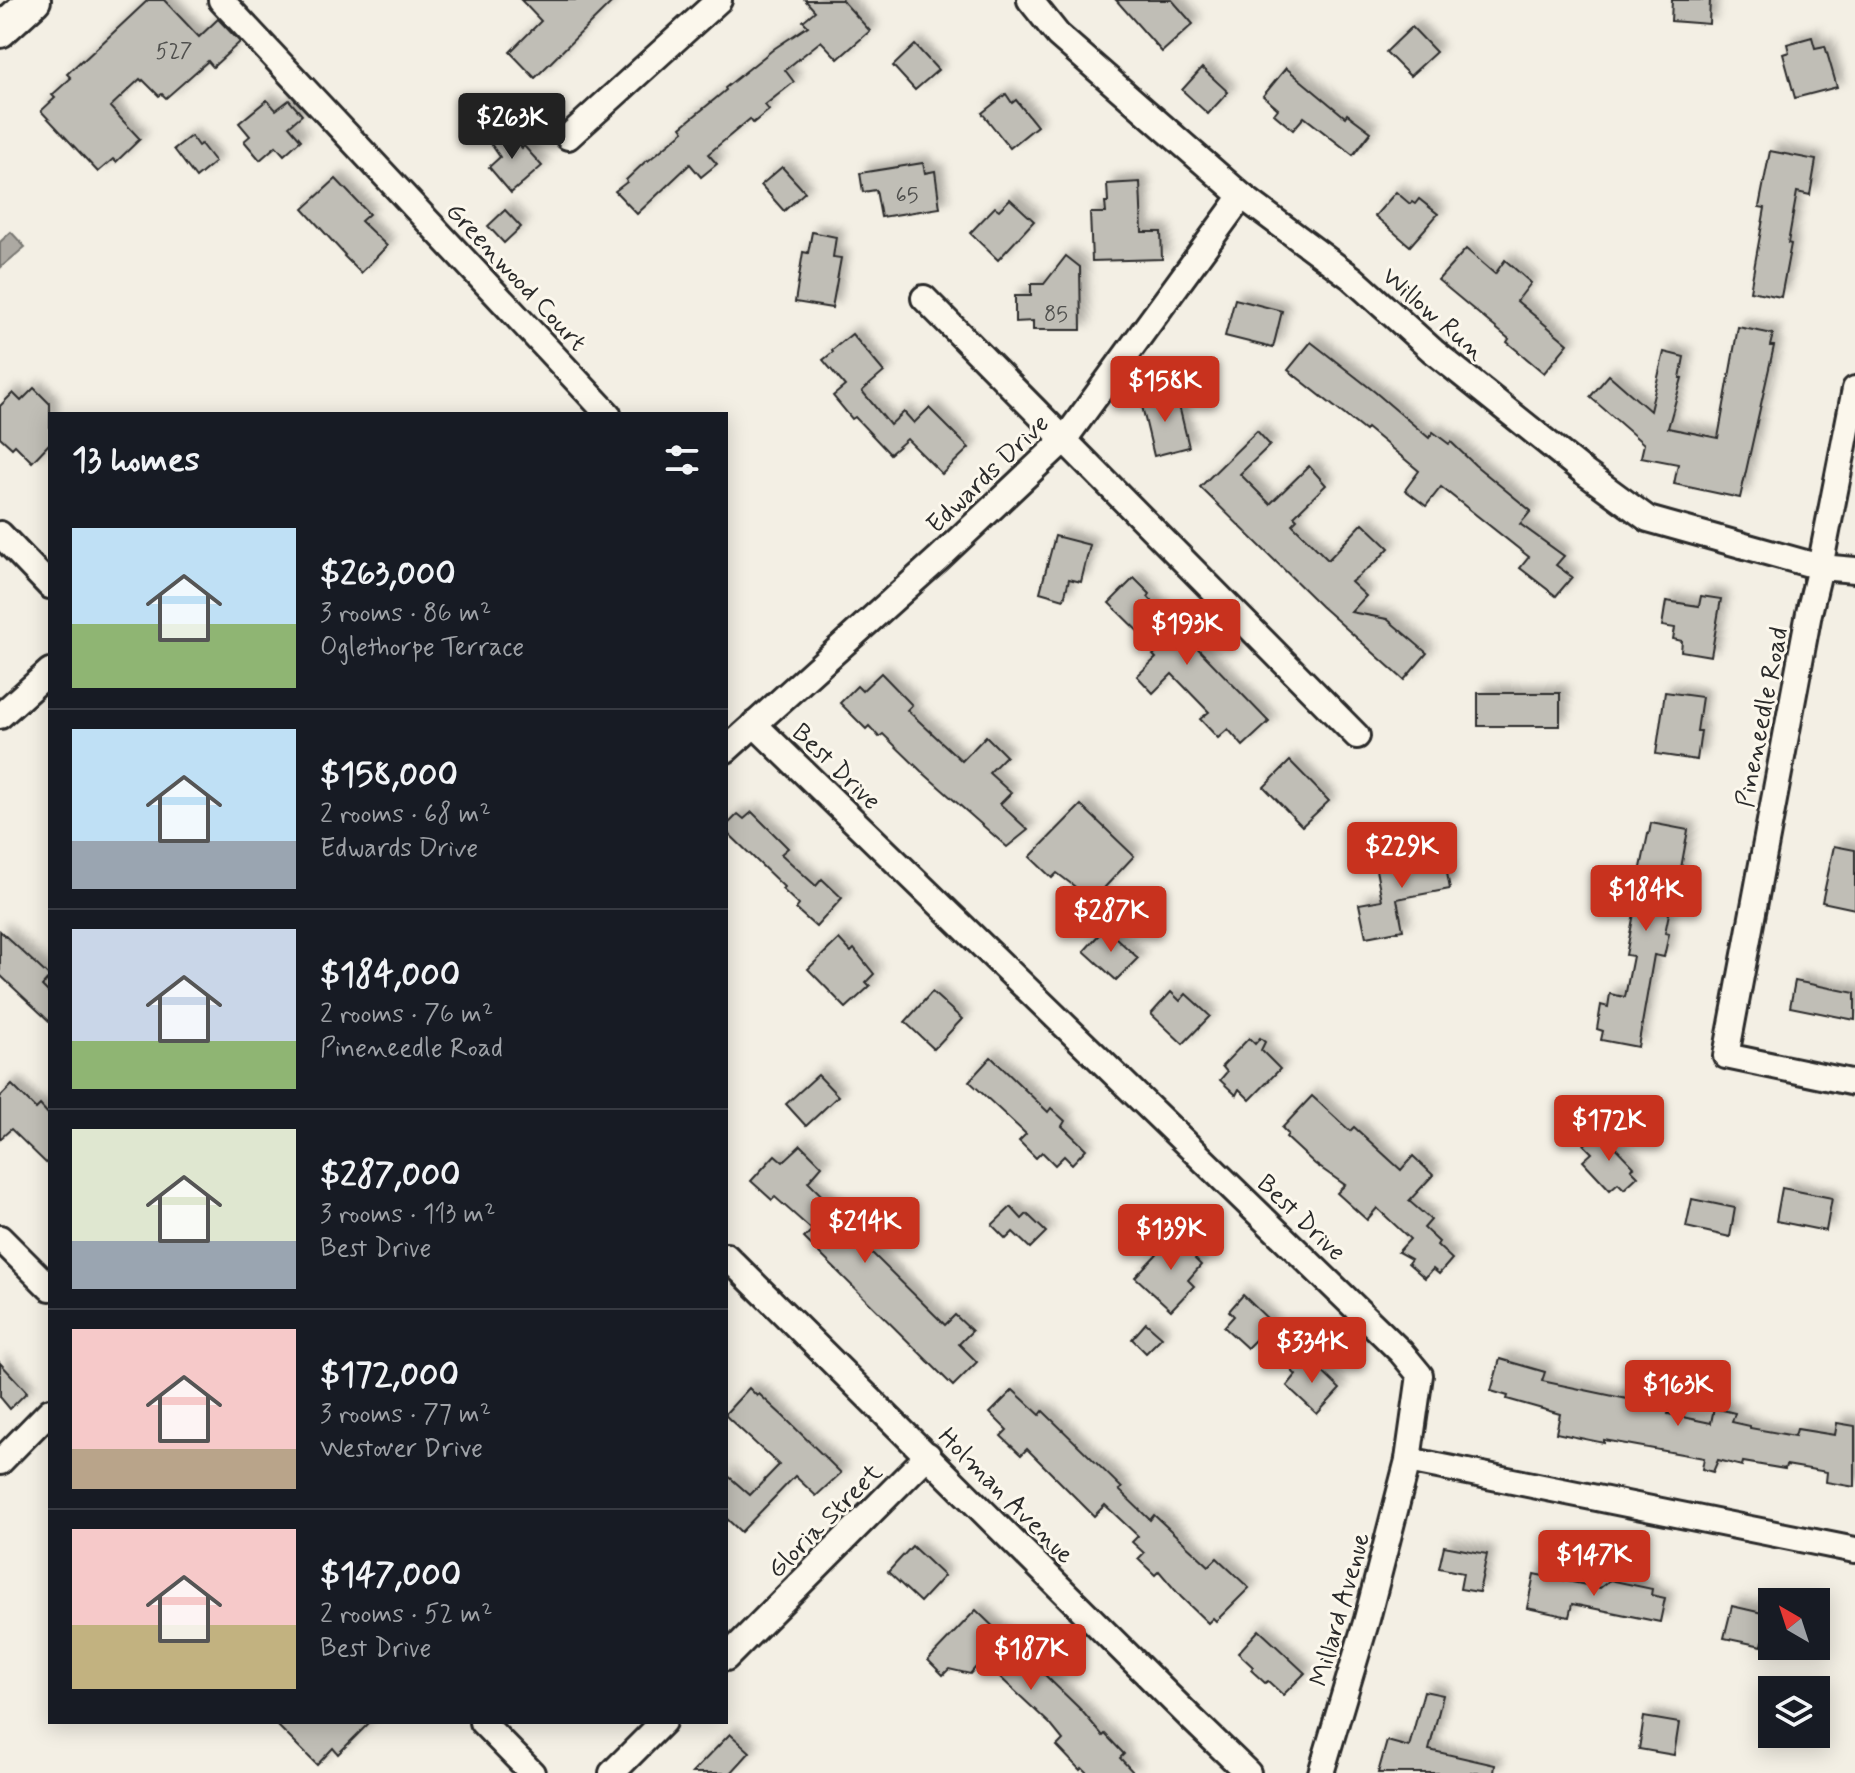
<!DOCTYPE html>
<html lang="en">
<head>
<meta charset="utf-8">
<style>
	body { margin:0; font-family:Mynerve,sans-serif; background:#242831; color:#f1f3f6; height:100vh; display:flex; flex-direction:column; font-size:30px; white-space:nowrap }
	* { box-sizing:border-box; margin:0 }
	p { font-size:26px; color:#9ea1a6 }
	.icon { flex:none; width:44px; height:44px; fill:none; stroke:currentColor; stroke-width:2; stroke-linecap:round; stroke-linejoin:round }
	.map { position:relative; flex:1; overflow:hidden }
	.drawer { position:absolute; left:48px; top:412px; width:680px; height:1312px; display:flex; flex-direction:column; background:#171b24; border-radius:0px; box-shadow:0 4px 20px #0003 }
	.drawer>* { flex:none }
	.needle { width:52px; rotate:321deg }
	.controls { position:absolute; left:1758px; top:1588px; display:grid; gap:16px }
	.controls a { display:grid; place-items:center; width:72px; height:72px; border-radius:0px; background:#171b24; box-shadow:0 4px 20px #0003; font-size:40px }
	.price { position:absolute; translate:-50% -68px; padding:0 18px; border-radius:8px; background:#c8321e; color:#fff; font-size:26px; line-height:52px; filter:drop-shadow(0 2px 4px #0008) }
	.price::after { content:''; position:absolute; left:50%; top:48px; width:24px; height:18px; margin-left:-12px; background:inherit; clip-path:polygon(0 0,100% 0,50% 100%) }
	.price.on { background:#222; color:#fff }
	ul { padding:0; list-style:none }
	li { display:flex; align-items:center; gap:24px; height:200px; padding:0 24px }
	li+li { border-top:2px solid #363941 }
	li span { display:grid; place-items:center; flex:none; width:224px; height:160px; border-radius:0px; color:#555 }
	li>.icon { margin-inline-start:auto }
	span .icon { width:96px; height:96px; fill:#fffc; stroke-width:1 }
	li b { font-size:34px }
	h2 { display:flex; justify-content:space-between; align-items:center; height:96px; padding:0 24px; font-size:34px }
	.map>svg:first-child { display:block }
	.water { fill:#aca9a2; stroke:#787772; stroke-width:2 }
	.building { fill:#c0beb6; stroke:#2b2b2b; stroke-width:2; filter:url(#shadow) }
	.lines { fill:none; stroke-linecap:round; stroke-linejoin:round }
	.minor-casing { stroke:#2b2b2b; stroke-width:30 }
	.major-casing { stroke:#2b2b2b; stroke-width:38 }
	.minor { stroke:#fbf7ec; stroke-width:24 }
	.major { stroke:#fbf7ec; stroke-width:32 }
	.labels { text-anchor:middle; stroke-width:6; stroke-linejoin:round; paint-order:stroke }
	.number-label { font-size:22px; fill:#50504e }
	.street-label { font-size:26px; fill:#2b2b2b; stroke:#fbf7ec }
</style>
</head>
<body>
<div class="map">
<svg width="1855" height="1773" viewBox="0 0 1855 1773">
	<defs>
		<filter id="shadow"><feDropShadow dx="7" dy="-7" stdDeviation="4" flood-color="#0004"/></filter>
	</defs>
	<rect width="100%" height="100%" fill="#f3efe4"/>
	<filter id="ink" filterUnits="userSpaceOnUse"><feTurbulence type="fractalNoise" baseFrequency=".0125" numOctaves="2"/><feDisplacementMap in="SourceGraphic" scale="16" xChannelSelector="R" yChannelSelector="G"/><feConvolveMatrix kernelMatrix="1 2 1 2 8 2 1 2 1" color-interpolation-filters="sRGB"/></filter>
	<g filter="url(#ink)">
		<!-- water -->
		<path class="water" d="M 11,232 L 25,247 L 0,268 L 0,242 Z"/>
		<!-- building -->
		<g class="building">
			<path d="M 148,0 L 164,0 L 199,37 L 218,19 L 240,42 L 213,67 L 208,61 L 166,98 L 162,94 L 159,96 L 143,80 L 142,81 L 140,79 L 110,107 L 140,139 L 116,162 L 113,159 L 98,172 L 41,111 L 55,98 L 52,95 L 71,78 L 67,74 L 82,60 L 83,61 Z"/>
			<path d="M 521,0 L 614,0 L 535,78 L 510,52 L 541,21 Z"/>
			<path d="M 805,0 L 842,0 L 870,31 L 838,59 L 821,41 L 785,70 L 794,82 L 765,105 L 769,110 L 753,123 L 750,119 L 708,154 L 717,164 L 701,177 L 690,164 L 637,214 L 615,191 L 627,182 L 626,180 L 647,160 L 648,161 L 684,131 L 681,127 L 726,90 L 725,88 L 775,48 L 808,26 L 803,21 L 815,11 Z"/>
			<path d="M 1116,0 L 1172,0 L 1193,24 L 1162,52 Z"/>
			<path d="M 1672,0 L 1710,0 L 1709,24 L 1671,21 Z"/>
			<path d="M 1412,27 L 1436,52 L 1410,76 L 1386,52 Z"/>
			<path d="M 1812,37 L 1815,48 L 1825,46 L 1837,87 L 1795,98 L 1783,54 L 1789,52 L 1787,44 Z"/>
			<path d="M 915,45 L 938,70 L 915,90 L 893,66 Z"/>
			<path d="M 1202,68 L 1228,92 L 1208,114 L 1182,90 Z"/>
			<path d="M 1286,68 L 1345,117 L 1347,114 L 1371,132 L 1353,155 L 1304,117 L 1293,130 L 1274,114 L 1278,109 L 1263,96 Z"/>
			<path d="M 1006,94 L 1012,103 L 1016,100 L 1037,126 L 1010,148 L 982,113 Z"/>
			<path d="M 267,100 L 276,110 L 289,100 L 302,115 L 289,126 L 301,140 L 284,155 L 276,146 L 260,160 L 244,141 L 250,136 L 239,123 Z"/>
			<path d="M 504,128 L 522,148 L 524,146 L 542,166 L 511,193 L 489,167 L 500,157 L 489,141 Z"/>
			<path d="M 191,136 L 198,146 L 201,144 L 215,162 L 196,178 L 174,149 Z"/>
			<path d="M 1770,151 L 1816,160 L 1810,195 L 1797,192 L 1788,243 L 1791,244 L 1781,297 L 1750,291 L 1765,208 L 1759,207 Z"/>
			<path d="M 923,163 L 925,173 L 935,171 L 940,208 L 881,217 L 876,190 L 863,192 L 860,173 Z"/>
			<path d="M 782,167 L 805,192 L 784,211 L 761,185 Z"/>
			<path d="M 336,179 L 369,214 L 361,221 L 387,246 L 361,273 L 344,256 L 345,255 L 303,209 Z"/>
			<path d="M 1140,182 L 1142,232 L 1161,232 L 1162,259 L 1092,261 L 1090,213 L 1106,213 L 1105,202 L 1108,202 L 1107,184 Z"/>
			<path d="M 1396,192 L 1410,204 L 1412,202 L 1415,204 L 1419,199 L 1438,214 L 1410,246 L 1375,216 Z"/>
			<path d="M 1010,199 L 1034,221 L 998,260 L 970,233 L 995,207 L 999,210 Z"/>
			<path d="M 505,210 L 521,227 L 504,243 L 488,226 Z"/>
			<path d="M 812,232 L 836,237 L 833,257 L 841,258 L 832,308 L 795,302 L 803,252 L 808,253 Z"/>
			<path d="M 1466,249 L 1495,274 L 1505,260 L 1531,283 L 1517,301 L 1568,344 L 1544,373 L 1507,342 L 1509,339 L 1438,280 Z"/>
			<path d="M 1066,256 L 1080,267 L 1081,330 L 1033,330 L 1033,321 L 1015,322 L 1015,296 L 1031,296 L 1031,284 L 1044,284 Z"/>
			<path d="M 1235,299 L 1282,311 L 1273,348 L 1225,336 Z"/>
			<path d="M 1738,327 L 1773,334 L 1770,346 L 1774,346 L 1740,498 L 1674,484 L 1678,464 L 1641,457 L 1644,444 L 1590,397 L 1609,375 L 1650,411 L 1664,352 L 1684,357 L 1680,378 L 1682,378 L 1668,428 L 1718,438 Z"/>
			<path d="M 852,334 L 884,372 L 862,391 L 890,425 L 904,412 L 914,423 L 929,408 L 969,448 L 942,474 L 907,439 L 890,454 L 855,417 L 852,419 L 833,396 L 845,386 L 823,360 L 833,352 L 832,350 Z"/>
			<path d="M 1311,342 L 1375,392 L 1429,438 L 1433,432 L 1449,444 L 1451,442 L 1475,465 L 1531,511 L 1520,524 L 1564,556 L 1556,565 L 1572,577 L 1556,596 L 1520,568 L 1529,557 L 1441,487 L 1426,506 L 1405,490 L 1419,471 L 1367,428 L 1365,431 L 1288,370 Z"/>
			<path d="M 34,388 L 50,404 L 50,443 L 32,462 L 15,445 L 12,448 L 0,437 L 0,406 L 13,393 L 21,401 Z"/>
			<path d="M 1176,393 L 1189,447 L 1154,456 L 1141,402 Z"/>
			<path d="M 1257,431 L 1270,445 L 1240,474 L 1270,504 L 1309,466 L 1326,485 L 1294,516 L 1297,519 L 1292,524 L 1328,560 L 1363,523 L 1389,548 L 1376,562 L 1351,582 L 1366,596 L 1351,612 L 1387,619 L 1427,653 L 1404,680 L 1321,606 L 1200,487 Z"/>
			<path d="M 1055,536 L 1090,545 L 1081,582 L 1069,579 L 1064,599 L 1040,592 Z"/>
			<path d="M 1134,578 L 1150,594 L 1148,597 L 1269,722 L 1243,746 L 1228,729 L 1218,738 L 1200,719 L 1209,712 L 1172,674 L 1153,693 L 1137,676 L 1156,658 L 1153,655 L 1158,651 L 1109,603 Z"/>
			<path d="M 1701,596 L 1721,599 L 1711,656 L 1681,651 L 1682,641 L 1673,639 L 1675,628 L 1662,626 L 1666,601 L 1699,606 Z"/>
			<path d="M 881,673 L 912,705 L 907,710 L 962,761 L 986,736 L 1006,756 L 989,773 L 1011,793 L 1000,804 L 1028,830 L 1007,847 L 921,771 L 883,734 L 879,737 L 869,726 L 866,729 L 840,703 L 857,686 L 862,691 Z"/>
			<path d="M 1665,692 L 1702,697 L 1697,731 L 1701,731 L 1697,760 L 1656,754 Z"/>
			<rect x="1478" y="693" width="82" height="33"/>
			<path d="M 1290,761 L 1329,801 L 1302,826 L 1264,787 Z"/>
			<path d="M 1081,805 L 1134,856 L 1091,902 L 1074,886 L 1057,873 L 1052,878 L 1030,857 Z"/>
			<path d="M 752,812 L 788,848 L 781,854 L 816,886 L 822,879 L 842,898 L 816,927 L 796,909 L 799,905 L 782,889 L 784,887 L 726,831 L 726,826 L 738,814 L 744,819 Z"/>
			<path d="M 1651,823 L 1688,830 L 1677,890 L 1674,889 L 1665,933 L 1669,934 L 1664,957 L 1654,955 L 1638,1047 L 1601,1040 L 1603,1031 L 1597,1029 L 1601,1005 L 1608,1007 L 1610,994 L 1625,997 L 1633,956 L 1626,955 L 1640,882 L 1638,882 L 1648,834 L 1649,834 Z"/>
			<path d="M 1834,846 L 1855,850 L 1855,909 L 1822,902 Z"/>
			<path d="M 1443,852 L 1450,889 L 1397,899 L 1403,930 L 1366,937 L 1359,904 L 1382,900 L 1375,865 Z"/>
			<path d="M 1105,928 L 1138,958 L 1116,980 L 1084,951 Z"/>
			<path d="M 0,931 L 50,977 L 42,986 L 50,994 L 50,1022 L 0,975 Z"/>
			<path d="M 839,939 L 851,952 L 854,949 L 874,974 L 866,982 L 870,986 L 846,1008 L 808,969 Z"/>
			<path d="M 1795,981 L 1855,993 L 1855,1020 L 1790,1007 Z"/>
			<path d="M 932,992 L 962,1019 L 934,1049 L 905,1022 Z"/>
			<path d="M 1171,992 L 1180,1001 L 1186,994 L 1210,1016 L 1183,1044 L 1151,1014 Z"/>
			<path d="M 1249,1038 L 1255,1044 L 1260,1038 L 1265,1042 L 1261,1050 L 1280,1069 L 1250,1100 L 1239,1089 L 1236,1095 L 1220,1080 L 1227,1072 L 1222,1066 Z"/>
			<path d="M 991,1057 L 1048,1112 L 1051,1108 L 1065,1121 L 1062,1126 L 1086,1149 L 1072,1164 L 1064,1156 L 1055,1165 L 1042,1152 L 1036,1158 L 1019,1141 L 1026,1134 L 969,1081 Z"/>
			<path d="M 818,1075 L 838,1096 L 806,1126 L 786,1104 Z"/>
			<path d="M 12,1085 L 36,1109 L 40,1105 L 50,1116 L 50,1167 L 11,1129 L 0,1139 L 0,1097 Z"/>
			<path d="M 1312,1096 L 1350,1131 L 1354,1127 L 1401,1170 L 1413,1156 L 1433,1175 L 1409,1201 L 1431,1220 L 1424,1228 L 1439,1242 L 1437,1245 L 1452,1259 L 1439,1274 L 1433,1269 L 1425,1278 L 1408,1263 L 1411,1259 L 1398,1252 L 1410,1239 L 1377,1208 L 1367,1220 L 1337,1193 L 1345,1185 L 1315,1164 L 1286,1137 L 1288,1134 L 1282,1128 Z"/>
			<path d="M 1598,1132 L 1607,1139 L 1634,1167 L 1631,1169 L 1638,1176 L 1624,1189 L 1618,1183 L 1610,1190 L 1583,1161 L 1592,1153 L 1584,1145 Z"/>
			<path d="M 801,1145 L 822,1166 L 808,1182 L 871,1244 L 867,1248 L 945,1325 L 955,1315 L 972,1331 L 959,1344 L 977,1362 L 953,1386 L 804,1238 L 812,1230 L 775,1197 L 772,1200 L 751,1181 L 775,1155 L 783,1162 Z"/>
			<path d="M 1782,1188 L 1832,1198 L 1826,1231 L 1776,1221 Z"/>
			<path d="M 1692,1199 L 1735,1208 L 1730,1237 L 1686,1227 Z"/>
			<path d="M 1011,1207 L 1022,1219 L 1027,1214 L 1046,1232 L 1030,1248 L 1013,1232 L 1006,1239 L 992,1225 Z"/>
			<path d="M 1182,1237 L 1200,1254 L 1195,1259 L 1201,1265 L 1188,1280 L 1194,1286 L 1171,1310 L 1135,1277 L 1172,1238 L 1177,1243 Z"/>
			<path d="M 1243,1295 L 1272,1323 L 1247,1348 L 1224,1327 L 1234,1316 L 1229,1311 Z"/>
			<path d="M 1146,1323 L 1162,1337 L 1146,1353 L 1132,1339 Z"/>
			<path d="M 1306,1356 L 1340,1389 L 1317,1414 L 1287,1386 L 1296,1375 L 1292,1371 Z"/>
			<path d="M 1500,1359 L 1545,1372 L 1542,1381 L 1670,1408 L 1668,1414 L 1711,1423 L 1714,1408 L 1735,1413 L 1732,1422 L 1750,1426 L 1750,1428 L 1795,1436 L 1797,1429 L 1835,1435 L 1837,1423 L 1855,1426 L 1855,1487 L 1826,1482 L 1827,1472 L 1786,1465 L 1785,1469 L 1743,1462 L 1742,1466 L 1718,1460 L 1713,1472 L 1702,1469 L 1704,1458 L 1604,1440 L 1604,1443 L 1556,1433 L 1560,1414 L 1507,1399 L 1508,1396 L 1491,1391 Z"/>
			<path d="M 0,1363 L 27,1392 L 10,1409 L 0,1397 Z"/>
			<path d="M 749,1388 L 757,1396 L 759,1394 L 784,1417 L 841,1473 L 816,1496 L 795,1476 L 741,1532 L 726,1518 L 726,1474 L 750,1495 L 779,1465 L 726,1416 L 726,1413 Z"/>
			<path d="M 1013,1390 L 1040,1415 L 1043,1411 L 1122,1488 L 1119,1490 L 1150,1520 L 1154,1515 L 1209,1566 L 1217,1558 L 1249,1588 L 1216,1621 L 1213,1618 L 1208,1623 L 1181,1597 L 1159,1571 L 1155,1575 L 1138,1559 L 1144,1553 L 1132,1542 L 1138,1536 L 1105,1505 L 1094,1516 L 1027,1449 L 1021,1455 L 1001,1436 L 1007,1430 L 990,1413 Z"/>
			<path d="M 912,1546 L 944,1576 L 920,1602 L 888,1572 Z"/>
			<path d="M 1444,1546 L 1487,1554 L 1479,1592 L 1460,1589 L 1463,1573 L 1439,1568 Z"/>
			<path d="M 1534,1574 L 1600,1588 L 1610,1580 L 1652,1589 L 1651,1595 L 1665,1598 L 1660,1622 L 1572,1604 L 1569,1617 L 1527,1608 Z"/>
			<path d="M 1732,1606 L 1771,1615 L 1765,1641 L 1763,1641 L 1762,1646 L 1724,1638 Z"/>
			<path d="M 976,1610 L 1007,1640 L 1026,1663 L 1036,1652 L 1052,1668 L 1045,1675 L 1081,1710 L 1103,1736 L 1105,1734 L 1124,1754 L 1120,1758 L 1134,1773 L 1087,1773 L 1082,1768 L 1080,1770 L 1057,1746 L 1063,1740 L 1050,1724 L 985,1663 L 979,1669 L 976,1667 L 970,1674 L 949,1669 L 943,1675 L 928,1660 Z"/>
			<path d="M 1259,1630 L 1305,1673 L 1283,1695 L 1268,1681 L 1265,1683 L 1251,1670 L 1253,1667 L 1238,1653 Z"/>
			<path d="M 1424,1691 L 1443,1695 L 1429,1750 L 1495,1765 L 1494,1773 L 1378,1773 L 1387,1741 L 1409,1747 Z"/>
			<path d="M 1644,1717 L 1679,1723 L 1674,1755 L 1639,1749 Z"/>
			<path d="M 274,1722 L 370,1722 L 338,1754 L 333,1748 L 317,1765 Z"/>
			<path d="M 730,1734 L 750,1752 L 731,1773 L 692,1773 Z"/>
		</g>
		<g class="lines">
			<!-- minor casing -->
			<g class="minor-casing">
				<g id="minor">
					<path d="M 221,0 L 608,414"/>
					<path d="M 1030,0 L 1058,35 L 1242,196 L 1352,278 L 1433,351 L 1584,472 L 1648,519 L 1820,567 L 1855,570"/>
					<path d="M 568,137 L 719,0"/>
					<path d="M 924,298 L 1357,736"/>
					<path d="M 1855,389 L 1820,567 L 1809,613 L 1726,1056 L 1855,1083"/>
					<path d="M 0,534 L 50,586"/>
					<path d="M 0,716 L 50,671"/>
					<path d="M 754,724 L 1401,1352 L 1420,1375 L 1408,1460 L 1367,1619 L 1321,1773"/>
					<path d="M 726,750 L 938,559 L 1064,440 L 1242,196"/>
					<path d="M 0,1238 L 50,1288"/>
					<path d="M 726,1256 L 1192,1719 L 1248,1773"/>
					<path d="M 1408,1460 L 1855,1550"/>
					<path d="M 0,1462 L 50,1411"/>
					<path d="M 726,1658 L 928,1455"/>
					<path d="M 482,1722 L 532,1773"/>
					<path d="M 612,1773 L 663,1722"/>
				</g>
			</g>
			<!-- major casing -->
			<g class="major-casing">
				<path id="major" d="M 0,31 L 34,0"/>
			</g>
			<!-- minor -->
			<use href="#minor" class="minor"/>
			<!-- major -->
			<use href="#major" class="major"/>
		</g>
	</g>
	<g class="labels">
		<!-- number labels -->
		<g class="number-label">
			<text x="174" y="58">527</text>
			<text x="907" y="202">65</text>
			<text x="1056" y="321">85</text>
		</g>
		<!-- street labels -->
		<g class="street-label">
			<text transform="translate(517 276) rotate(47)" y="9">Greenwood Court</text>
			<text transform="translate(1434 313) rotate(41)" y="9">Willow Run</text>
			<text transform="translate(987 473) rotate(-44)" y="9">Edwards Drive</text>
			<text transform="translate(1761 717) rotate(-79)" y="9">Pineneedle Road</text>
			<text transform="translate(837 766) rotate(44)" y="9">Best Drive</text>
			<text transform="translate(1302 1217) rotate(44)" y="9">Best Drive</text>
			<text transform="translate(1007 1495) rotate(45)" y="9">Holman Avenue</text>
			<text transform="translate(824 1520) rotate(-45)" y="9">Gloria Street</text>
			<text transform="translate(1339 1609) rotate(-74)" y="9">Millard Avenue</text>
		</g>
	</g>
</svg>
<div class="controls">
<a><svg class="needle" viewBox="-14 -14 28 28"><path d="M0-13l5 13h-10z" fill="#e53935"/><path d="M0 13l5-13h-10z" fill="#9ea1a6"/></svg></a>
<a><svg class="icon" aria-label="layers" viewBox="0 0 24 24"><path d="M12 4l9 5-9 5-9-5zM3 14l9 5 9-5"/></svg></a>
</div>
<b class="price on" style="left:512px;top:161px">$263K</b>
<b class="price" style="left:1165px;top:424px">$158K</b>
<b class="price" style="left:1187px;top:667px">$193K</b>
<b class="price" style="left:1402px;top:890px">$229K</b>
<b class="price" style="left:1646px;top:933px">$184K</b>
<b class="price" style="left:1111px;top:954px">$287K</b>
<b class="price" style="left:1609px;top:1163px">$172K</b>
<b class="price" style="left:865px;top:1265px">$214K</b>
<b class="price" style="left:1171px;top:1272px">$139K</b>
<b class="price" style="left:1312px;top:1385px">$334K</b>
<b class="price" style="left:1678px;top:1428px">$163K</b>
<b class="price" style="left:1594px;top:1598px">$147K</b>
<b class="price" style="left:1031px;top:1692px">$187K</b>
<section class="drawer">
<h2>13 homes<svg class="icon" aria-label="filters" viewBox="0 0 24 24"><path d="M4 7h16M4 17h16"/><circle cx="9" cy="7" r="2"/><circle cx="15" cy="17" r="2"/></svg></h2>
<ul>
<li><span style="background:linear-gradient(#bfe0f5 60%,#8fb573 0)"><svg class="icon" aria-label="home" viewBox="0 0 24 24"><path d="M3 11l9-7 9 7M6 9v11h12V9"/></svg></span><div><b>$263,000</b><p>3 rooms · 86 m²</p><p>Oglethorpe Terrace</p></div></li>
<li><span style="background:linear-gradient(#bfe0f5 70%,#9aa5b1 0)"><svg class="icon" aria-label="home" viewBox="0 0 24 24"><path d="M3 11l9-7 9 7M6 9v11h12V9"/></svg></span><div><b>$158,000</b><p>2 rooms · 68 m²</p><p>Edwards Drive</p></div></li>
<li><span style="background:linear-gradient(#c9d6e8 70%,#8fb573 0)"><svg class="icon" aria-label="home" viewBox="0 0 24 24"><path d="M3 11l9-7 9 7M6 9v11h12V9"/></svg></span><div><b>$184,000</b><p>2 rooms · 76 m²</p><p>Pineneedle Road</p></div></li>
<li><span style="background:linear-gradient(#dfe7d0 70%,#9aa5b1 0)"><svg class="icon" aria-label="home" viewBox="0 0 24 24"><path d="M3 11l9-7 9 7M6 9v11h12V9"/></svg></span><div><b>$287,000</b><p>3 rooms · 113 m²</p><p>Best Drive</p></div></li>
<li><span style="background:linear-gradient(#f6c9c9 75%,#b9a48a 0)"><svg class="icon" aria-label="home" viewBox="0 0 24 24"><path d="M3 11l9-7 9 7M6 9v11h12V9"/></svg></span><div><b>$172,000</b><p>3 rooms · 77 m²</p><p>Westover Drive</p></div></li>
<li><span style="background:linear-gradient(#f6c9c9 60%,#c2b280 0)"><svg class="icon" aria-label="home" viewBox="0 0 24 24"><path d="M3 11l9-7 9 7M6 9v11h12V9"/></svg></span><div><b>$147,000</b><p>2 rooms · 52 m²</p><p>Best Drive</p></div></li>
</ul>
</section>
</div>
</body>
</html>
